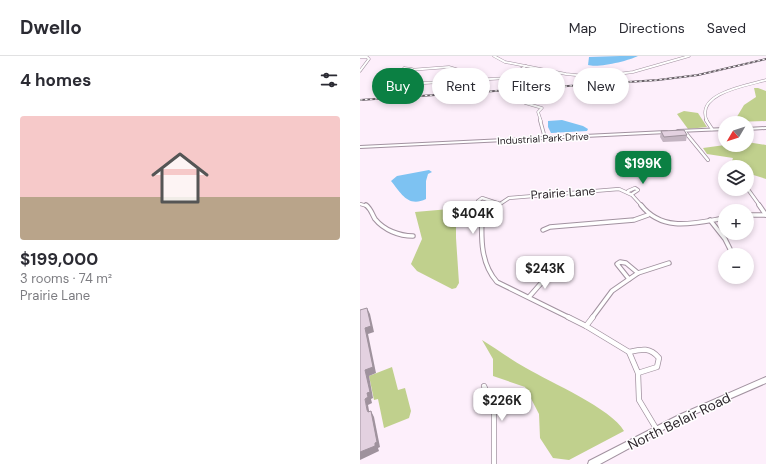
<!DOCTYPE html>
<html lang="en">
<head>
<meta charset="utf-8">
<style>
	body { margin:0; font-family:"DM Sans",sans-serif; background:#f7f7f7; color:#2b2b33; height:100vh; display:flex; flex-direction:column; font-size:15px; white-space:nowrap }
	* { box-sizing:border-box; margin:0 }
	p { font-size:13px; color:#7c7c81 }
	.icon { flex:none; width:22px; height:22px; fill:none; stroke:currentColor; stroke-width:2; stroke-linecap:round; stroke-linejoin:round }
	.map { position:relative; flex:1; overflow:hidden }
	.details { display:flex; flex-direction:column; background:#fff; width:360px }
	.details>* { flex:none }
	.guide { position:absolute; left:12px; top:12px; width:334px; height:36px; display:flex; gap:8px }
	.needle { width:26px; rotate:231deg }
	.controls { position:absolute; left:358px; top:60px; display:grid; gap:8px }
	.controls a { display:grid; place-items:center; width:36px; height:36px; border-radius:50%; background:#fff; box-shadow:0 2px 6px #0003; font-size:20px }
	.price { position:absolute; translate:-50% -34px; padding:0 9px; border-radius:8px; background:#fff; color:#222; font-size:13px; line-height:26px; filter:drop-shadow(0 1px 2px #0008) }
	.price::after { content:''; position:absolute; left:50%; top:24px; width:12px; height:9px; margin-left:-6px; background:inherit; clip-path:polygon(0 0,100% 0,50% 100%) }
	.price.selected { background:#0b8043; color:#fff }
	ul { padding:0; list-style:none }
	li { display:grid; align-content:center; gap:8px; height:212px; padding:0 20px }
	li+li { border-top:1px solid #e1e1e2 }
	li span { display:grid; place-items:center; height:124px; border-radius:4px; color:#555 }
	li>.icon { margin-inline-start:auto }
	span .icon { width:72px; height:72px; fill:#fffc; stroke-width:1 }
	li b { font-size:17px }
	h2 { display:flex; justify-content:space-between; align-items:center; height:48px; padding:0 20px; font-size:17px }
	.pill { padding:0 14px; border-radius:18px; background:#fff; box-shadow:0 2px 6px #0003; font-size:14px; line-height:36px }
	.pill.selected { background:#0b8043; color:#fff }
	header { display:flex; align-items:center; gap:24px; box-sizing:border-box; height:56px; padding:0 20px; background:#fff; border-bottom:1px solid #e1e1e2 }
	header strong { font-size:19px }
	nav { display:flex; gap:22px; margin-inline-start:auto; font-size:14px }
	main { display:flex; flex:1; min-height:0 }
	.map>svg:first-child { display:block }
	.green { fill:#c0d08d }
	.water { fill:#7dc2f2 }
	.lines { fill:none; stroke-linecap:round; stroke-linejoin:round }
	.street-far3-casing { stroke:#a292a0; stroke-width:3 }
	.street-far2-casing { stroke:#a292a0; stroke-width:4 }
	.street-far1-casing { stroke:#a292a0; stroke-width:5.5 }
	.street-casing { stroke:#a292a0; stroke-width:6 }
	.secondary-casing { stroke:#a292a0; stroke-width:2 }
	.street-far3 { stroke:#fff; stroke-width:2 }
	.street-far2 { stroke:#fff; stroke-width:2.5 }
	.street-far1 { stroke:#fff; stroke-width:3.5 }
	.street { stroke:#fff; stroke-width:4.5 }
	.secondary { fill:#fff; fill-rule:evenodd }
	.rail-casing { stroke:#675e66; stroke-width:2 }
	.rail { stroke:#fff; stroke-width:1; stroke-dasharray:2.5; stroke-linecap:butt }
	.wall { fill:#c3b4c1 }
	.shaded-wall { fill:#9f929d }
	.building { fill:#e3d1e0; stroke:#9f929d }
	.labels { text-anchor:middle; stroke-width:3; stroke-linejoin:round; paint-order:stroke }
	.far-street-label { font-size:10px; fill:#2d262c; stroke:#fff }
	.street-label { font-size:12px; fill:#2d262c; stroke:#fff }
	.near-street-label { font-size:14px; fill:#2d262c; stroke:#fff }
</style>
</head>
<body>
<header>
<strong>Dwello</strong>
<nav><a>Map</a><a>Directions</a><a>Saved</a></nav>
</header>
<main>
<section class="details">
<h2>4 homes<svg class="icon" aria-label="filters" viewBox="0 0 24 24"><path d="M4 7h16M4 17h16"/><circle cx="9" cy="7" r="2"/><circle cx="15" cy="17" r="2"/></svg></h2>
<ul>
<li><span style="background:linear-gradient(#f6c9c9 65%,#b9a48a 0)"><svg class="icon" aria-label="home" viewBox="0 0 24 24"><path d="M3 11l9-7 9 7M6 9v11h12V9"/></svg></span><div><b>$199,000</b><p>3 rooms · 74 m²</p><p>Prairie Lane</p></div></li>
</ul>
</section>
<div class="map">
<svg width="406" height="408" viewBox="0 0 406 408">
	<rect width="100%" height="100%" fill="#fdeffb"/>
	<!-- green -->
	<g class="green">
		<path d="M 394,32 L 398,32 L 406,35 L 406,65 L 376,66 L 375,64 L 384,49 L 396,41 Z"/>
		<path d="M 324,55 L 338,57 L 347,71 L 328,73 L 317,58 Z"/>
		<path d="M 387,86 L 406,89 L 406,123 L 387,117 L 387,111 L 370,111 L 373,102 L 347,98 L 343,92 L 365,89 L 387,89 Z"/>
		<path d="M 101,152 L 96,166 L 96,182 L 99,227 L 96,232 L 92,233 L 57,215 L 51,208 L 62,183 L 55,156 Z"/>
		<path d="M 122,284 C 137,293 151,304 166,312 C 190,326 252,353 264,375 L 209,404 L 193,402 L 180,382 L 179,358 L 165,331 L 133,320 L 133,303 Z"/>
		<path d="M 32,311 L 38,334 L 45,332 L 51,355 L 49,362 L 24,372 L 18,343 L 14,344 L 9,320 Z"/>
	</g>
	<!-- water -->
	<g class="water">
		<path d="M 260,0 L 278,0 C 268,5 239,12 228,9 L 229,1 Z"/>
		<path d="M 202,64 L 223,70 L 228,73 L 227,75 L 191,77 L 188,71 L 188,65 Z"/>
		<path d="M 69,114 L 72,116 L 68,118 L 66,125 L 66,143 C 48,152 41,137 31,125 L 37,120 Z"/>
	</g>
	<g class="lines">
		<!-- street-far3 casing -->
		<g class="street-far3-casing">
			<g id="street-far3">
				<path d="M 134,0 L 145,6 L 206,18 L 235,21 L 273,16 L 329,0"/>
				<path d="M 0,1 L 7,1 L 9,3 L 0,15"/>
				<path d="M 49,14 L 44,12 L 52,13"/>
				<path d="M 45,27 L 38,30 L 48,28 L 147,22 L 166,10"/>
				<path d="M 45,27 L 44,25 L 49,14 L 89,11 L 99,14 L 98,25"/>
				<path d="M 165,47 L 182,52 L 178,56 L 181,65"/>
				<path d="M 347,65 C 334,37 389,29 406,24"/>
			</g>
		</g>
		<!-- street-far2 casing -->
		<g class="street-far2-casing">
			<g id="street-far2">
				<path d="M 180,64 L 185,82"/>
				<path d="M 346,64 L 352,73"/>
				<path d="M 325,76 L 348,104"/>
				<path d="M 387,132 L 400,150"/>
				<path d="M 268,135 L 275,132 L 278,134 L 272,138"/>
				<path d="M 0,148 L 7,150"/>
				<path d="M 130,150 L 118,145 L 122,142 L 140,148"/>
				<path d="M 137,150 L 149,142 L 259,133 L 272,139 L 282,150"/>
			</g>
		</g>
		<!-- street-far1 casing -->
		<g class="street-far1-casing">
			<g id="street-far1">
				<path d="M 6,149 C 11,153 12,158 15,163 C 24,174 39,180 53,180"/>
				<path d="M 128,149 L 133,152"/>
				<path d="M 138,149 L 122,161 C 121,184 121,208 137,226 L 210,262"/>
				<path d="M 281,149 C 303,177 335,167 365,162"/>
				<path d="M 399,149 L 406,159"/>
				<path d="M 387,159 L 406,159"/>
				<path d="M 350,164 L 365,183 L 373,199"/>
				<path d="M 183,174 L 190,171 L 274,164 L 288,159"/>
				<path d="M 269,223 L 257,208 L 260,206 L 266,207 L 278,217"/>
				<path d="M 169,241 L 190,217"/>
				<path d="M 232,262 L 252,235 L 278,217 L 309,207"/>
			</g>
		</g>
		<!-- street casing -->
		<g class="street-casing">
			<g id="street">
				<path d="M 208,261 L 226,270 L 269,296 L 278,317 L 279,344 L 297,374"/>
				<path d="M 226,270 L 233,261"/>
				<path d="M 269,296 C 282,293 290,291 299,302 L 297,311 L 278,317"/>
				<path d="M 124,330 L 134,353 L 134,408"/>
			</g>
		</g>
		<!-- secondary casing -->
		<g class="secondary-casing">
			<g id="secondary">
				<path d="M 406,71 L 406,73 L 387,74 L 387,72 Z"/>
				<path d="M 365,72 L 365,74 L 318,76 L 316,75 L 318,74 Z"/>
				<path d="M 306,75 L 307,75 L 307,77 L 0,92 L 0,90 Z"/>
				<path d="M 406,321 L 406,327 L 323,363 L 240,408 L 228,408 L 229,405 L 319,359 Z"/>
			</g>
		</g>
		<!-- street-far3 -->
		<use href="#street-far3" class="street-far3"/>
		<!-- street-far2 -->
		<use href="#street-far2" class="street-far2"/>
		<!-- street-far1 -->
		<use href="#street-far1" class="street-far1"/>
		<!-- street -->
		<use href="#street" class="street"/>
		<!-- secondary -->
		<use href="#secondary" class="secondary"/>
		<!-- rail casing -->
		<g class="rail-casing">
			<path id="rail" d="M 0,44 L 298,24 L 338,19 L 406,3"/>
		</g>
		<!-- rail -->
		<use href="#rail" class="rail"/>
	</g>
	<!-- wall -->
	<path class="wall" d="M 301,75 L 327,79 L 326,85 L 303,86 L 300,81 Z"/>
	<!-- shaded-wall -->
	<g class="shaded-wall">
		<path d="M 7,252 L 10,258 L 14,276 L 8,278 L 16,317 L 9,320 L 13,342 L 11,343 L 12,347 L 8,349 L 10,360 L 7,354 L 5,343 L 7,337 L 5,314 L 5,272 Z"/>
		<path d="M 11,355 L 14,361 L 20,391 L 18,392 L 19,395 L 0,404 L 0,396 Z"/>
	</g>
	<!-- building -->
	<g class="building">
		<path d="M 324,74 L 327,79 L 304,81 L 301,75 Z"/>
		<path d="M 7,252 L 11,270 L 5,272 L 13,311 L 5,314 L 10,336 L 7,337 L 8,341 L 5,343 L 7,354 L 8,356 L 11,355 L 17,386 L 15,387 L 15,390 L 0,396 L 0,254 Z"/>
	</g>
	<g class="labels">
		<!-- far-street labels -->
		<g class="far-street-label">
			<text transform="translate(183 82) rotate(-3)" y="4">Industrial Park Drive</text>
		</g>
		<!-- street labels -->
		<g class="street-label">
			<text transform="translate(203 137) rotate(-4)" y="4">Prairie Lane</text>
		</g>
		<!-- near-street labels -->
		<g class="near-street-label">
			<text transform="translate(319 365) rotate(-26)" y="5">North Belair Road</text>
		</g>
	</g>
</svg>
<div class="controls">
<a><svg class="needle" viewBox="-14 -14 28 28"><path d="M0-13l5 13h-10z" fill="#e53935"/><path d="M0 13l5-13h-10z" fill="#7c7c81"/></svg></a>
<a><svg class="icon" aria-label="layers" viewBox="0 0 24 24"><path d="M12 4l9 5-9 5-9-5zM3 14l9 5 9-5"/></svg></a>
<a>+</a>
<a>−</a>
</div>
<b class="price selected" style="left:283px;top:129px">$199K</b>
<b class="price" style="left:113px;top:179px">$404K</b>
<b class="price" style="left:185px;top:234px">$243K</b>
<b class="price" style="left:142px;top:366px">$226K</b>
<div class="guide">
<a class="pill selected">Buy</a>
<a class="pill">Rent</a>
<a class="pill">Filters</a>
<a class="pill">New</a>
</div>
</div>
</main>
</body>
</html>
